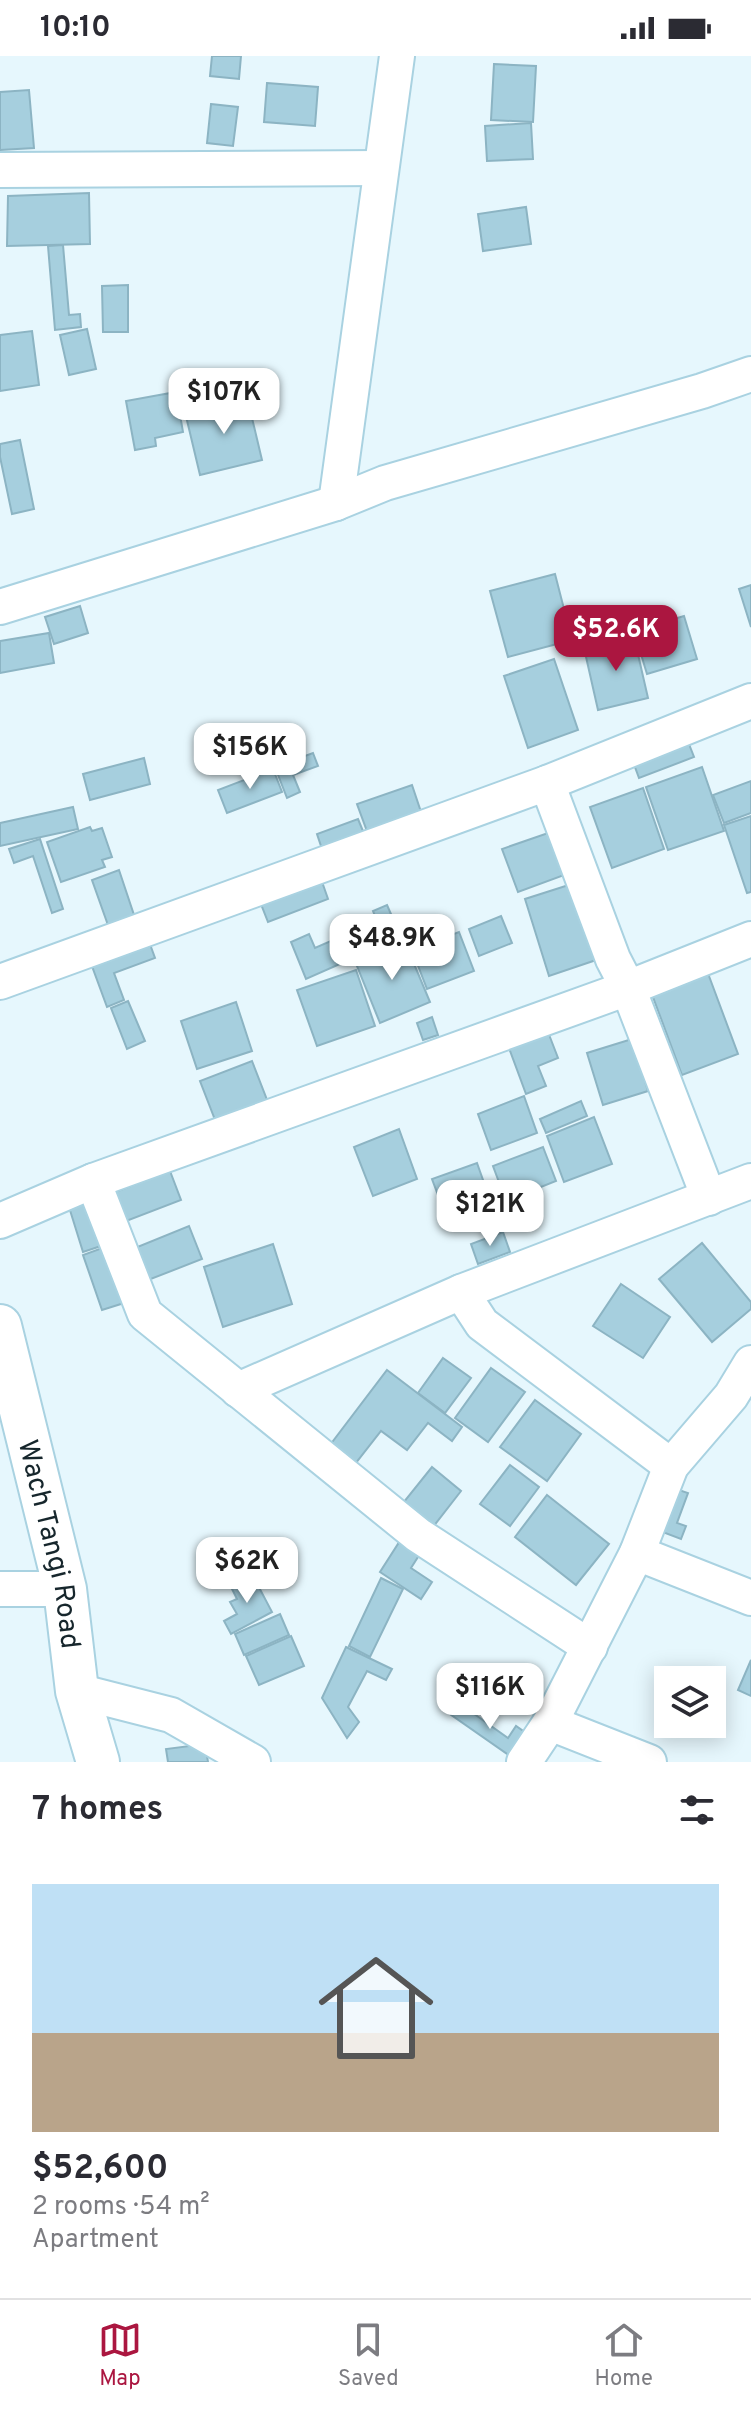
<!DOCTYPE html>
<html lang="en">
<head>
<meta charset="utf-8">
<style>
	body { margin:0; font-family:Overpass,sans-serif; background:#f7f7f7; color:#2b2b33; height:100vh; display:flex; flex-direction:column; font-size:30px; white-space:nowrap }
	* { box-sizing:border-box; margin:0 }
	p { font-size:26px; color:#7c7c81 }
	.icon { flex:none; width:44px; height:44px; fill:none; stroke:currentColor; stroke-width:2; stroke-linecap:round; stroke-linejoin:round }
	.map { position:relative; height:1706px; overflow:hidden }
	.side { display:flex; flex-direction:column; background:#fff; flex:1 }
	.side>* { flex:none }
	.fabs { position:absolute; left:654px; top:1610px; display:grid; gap:16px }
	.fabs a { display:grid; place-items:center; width:72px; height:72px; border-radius:0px; background:#fff; box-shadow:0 4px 20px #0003; font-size:40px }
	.price { position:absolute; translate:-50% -68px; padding:0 18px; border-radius:16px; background:#fff; color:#222; font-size:26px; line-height:52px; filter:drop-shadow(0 2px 4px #0008) }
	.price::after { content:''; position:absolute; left:50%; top:48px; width:24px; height:18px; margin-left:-12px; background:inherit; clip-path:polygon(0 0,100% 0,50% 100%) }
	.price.selected { background:#ab1640; color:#fff }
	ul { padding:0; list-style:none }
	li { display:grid; align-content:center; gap:16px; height:424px; padding:0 32px }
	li+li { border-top:2px solid #e1e1e2 }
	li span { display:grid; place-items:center; height:248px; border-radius:0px; color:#555 }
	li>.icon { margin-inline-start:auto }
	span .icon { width:144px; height:144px; fill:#fffc; stroke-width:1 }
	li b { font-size:34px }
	h2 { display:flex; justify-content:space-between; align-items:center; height:96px; padding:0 32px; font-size:34px }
	.status { display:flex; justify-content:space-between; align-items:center; height:56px; padding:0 40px; background:#fff; direction:ltr }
	.status svg { height:22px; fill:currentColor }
	.tab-bar { display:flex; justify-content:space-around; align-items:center; height:112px; border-top:2px solid #e1e1e2; background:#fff; font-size:22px; color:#7c7c81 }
	.tab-bar a { display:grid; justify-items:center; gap:4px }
	.tab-bar .selected { color:#ab1640 }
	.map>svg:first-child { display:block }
	.building { fill:#a6cfde; stroke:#8cb4c3; stroke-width:2 }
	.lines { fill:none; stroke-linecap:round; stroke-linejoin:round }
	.minor-casing { stroke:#a9d2e1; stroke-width:38 }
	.major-casing { stroke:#a9d2e1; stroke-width:46 }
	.minor { stroke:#fff; stroke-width:34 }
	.major { stroke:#fff; stroke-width:42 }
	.labels { text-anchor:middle; stroke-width:7; stroke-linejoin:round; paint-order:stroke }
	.street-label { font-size:28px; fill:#16262c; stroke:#e6f7fd }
</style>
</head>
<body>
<div class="status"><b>10:10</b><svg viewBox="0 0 49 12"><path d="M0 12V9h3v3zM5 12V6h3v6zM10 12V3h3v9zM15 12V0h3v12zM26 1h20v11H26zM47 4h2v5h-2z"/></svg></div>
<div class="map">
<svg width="751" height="1706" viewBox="0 0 751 1706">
	<rect width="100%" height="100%" fill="#e6f7fd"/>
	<!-- building -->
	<g class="building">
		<path d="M 212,0 L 241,0 L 239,23 L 210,20 Z"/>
		<path d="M 494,8 L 536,10 L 533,66 L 491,64 Z"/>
		<path d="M 267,27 L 318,31 L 315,70 L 264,66 Z"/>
		<path d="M 29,34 L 34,92 L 0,94 L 0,36 Z"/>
		<path d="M 211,48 L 238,51 L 233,90 L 207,87 Z"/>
		<path d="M 531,67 L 533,103 L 487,105 L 485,70 Z"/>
		<path d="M 89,137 L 90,188 L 7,190 L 8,140 Z"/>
		<path d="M 526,151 L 531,188 L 483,195 L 478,158 Z"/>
		<path d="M 63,189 L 69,259 L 80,258 L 81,271 L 55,274 L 48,190 Z"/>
		<path d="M 128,229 L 128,276 L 103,276 L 102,230 Z"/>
		<path d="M 87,273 L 96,313 L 69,319 L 60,279 Z"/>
		<path d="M 32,275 L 39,329 L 0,335 L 0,279 Z"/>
		<path d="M 176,336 L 183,376 L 155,382 L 156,390 L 135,394 L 126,345 Z"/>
		<path d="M 247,341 L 262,404 L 200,419 L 185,356 Z"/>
		<path d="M 20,384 L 34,453 L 12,458 L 0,401 L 0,388 Z"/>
		<path d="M 555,518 L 572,584 L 508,601 L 490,535 Z"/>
		<path d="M 751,529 L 751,571 L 739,533 Z"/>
		<path d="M 80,550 L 88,577 L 54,588 L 45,561 Z"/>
		<path d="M 684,560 L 697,603 L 647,618 L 634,575 Z"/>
		<path d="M 49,577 L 54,607 L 0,617 L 0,585 Z"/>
		<path d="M 634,581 L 648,642 L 598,654 L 584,592 Z"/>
		<path d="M 554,603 L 578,674 L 528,692 L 504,620 Z"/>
		<path d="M 687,683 L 694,701 L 639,722 L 632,703 Z"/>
		<path d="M 313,697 L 318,710 L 293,719 L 300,736 L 287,742 L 275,711 Z"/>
		<path d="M 144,702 L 150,728 L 90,744 L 83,718 Z"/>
		<path d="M 702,711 L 724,775 L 668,794 L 646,731 Z"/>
		<path d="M 273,713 L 282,736 L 227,757 L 218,734 Z"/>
		<path d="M 751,725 L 751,757 L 724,767 L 713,739 Z"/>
		<path d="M 412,729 L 422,759 L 368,778 L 357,748 Z"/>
		<path d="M 643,732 L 664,793 L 612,812 L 590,751 Z"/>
		<path d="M 73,751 L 78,773 L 0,790 L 0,767 Z"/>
		<path d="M 751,760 L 751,836 L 747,837 L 724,769 Z"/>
		<path d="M 358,763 L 365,780 L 323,796 L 317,778 Z"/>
		<path d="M 90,771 L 92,775 L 102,772 L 112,801 L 102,804 L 105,811 L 61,826 L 47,786 Z"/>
		<path d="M 551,776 L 567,818 L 518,836 L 502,793 Z"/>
		<path d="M 40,783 L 63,853 L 52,857 L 33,800 L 14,807 L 9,793 Z"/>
		<path d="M 119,814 L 135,862 L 109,872 L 92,824 Z"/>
		<path d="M 320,820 L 328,843 L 268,866 L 259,843 Z"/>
		<path d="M 578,826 L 602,902 L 549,920 L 525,843 Z"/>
		<path d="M 387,849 L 401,881 L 306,923 L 291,886 L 309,878 L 315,892 L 377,865 L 373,855 Z"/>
		<path d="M 501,860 L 512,887 L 479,900 L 469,873 Z"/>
		<path d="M 459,876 L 474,915 L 427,933 L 412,894 Z"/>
		<path d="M 147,880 L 155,902 L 114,917 L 124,944 L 107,951 L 89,902 Z"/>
		<path d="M 404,884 L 430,946 L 380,967 L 355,905 Z"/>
		<path d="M 706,912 L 738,998 L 682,1019 L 650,933 Z"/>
		<path d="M 356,914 L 375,970 L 317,990 L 297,934 Z"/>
		<path d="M 128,945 L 145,985 L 127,993 L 111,952 Z"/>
		<path d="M 236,946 L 252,995 L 197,1013 L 181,965 Z"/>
		<path d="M 432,961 L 438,979 L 423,984 L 417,967 Z"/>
		<path d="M 548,976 L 558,1002 L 538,1010 L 546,1030 L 526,1038 L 509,992 Z"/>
		<path d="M 632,983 L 648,1035 L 603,1049 L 587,997 Z"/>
		<path d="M 252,1005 L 269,1049 L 217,1069 L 200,1025 Z"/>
		<path d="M 524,1040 L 537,1077 L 491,1094 L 478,1058 Z"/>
		<path d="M 581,1045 L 587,1060 L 546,1077 L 540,1063 Z"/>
		<path d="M 594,1061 L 612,1108 L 564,1126 L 547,1080 Z"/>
		<path d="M 399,1073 L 417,1123 L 373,1140 L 354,1091 Z"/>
		<path d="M 543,1091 L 556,1125 L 506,1145 L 493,1110 Z"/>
		<path d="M 477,1107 L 494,1155 L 450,1171 L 432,1123 Z"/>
		<path d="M 170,1115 L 181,1144 L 121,1167 L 110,1138 Z"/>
		<path d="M 93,1144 L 107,1188 L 83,1196 L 69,1151 Z"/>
		<path d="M 189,1170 L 202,1203 L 143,1226 L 130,1194 Z"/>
		<path d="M 503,1176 L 510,1196 L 478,1208 L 471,1188 Z"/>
		<path d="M 702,1187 L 751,1246 L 751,1253 L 712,1286 L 659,1223 Z"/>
		<path d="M 273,1188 L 292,1248 L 223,1271 L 204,1211 Z"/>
		<path d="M 105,1191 L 124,1247 L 102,1254 L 83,1199 Z"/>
		<path d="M 621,1228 L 670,1261 L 643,1302 L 593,1270 Z"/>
		<path d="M 443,1302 L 471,1322 L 445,1357 L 418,1337 Z"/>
		<path d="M 491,1312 L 525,1336 L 488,1386 L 455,1362 Z"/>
		<path d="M 387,1314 L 462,1371 L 452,1385 L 428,1367 L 407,1394 L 381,1375 L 355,1408 L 330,1389 Z"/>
		<path d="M 535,1344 L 581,1378 L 547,1425 L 500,1391 Z"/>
		<path d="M 510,1409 L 539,1431 L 510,1470 L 480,1448 Z"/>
		<path d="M 432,1411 L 461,1435 L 433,1471 L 403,1447 Z"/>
		<path d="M 667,1430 L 688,1437 L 677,1467 L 686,1470 L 681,1483 L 652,1472 Z"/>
		<path d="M 547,1439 L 609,1488 L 576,1529 L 515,1481 Z"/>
		<path d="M 405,1477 L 425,1490 L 411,1512 L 432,1526 L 421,1543 L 380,1516 Z"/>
		<path d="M 253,1520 L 272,1556 L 231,1578 L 224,1565 L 237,1558 L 230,1546 L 237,1543 L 231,1531 Z"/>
		<path d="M 381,1522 L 403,1533 L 370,1601 L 349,1590 Z"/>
		<path d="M 280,1558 L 289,1579 L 244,1599 L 235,1578 Z"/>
		<path d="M 291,1580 L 304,1610 L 259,1629 L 246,1600 Z"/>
		<path d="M 346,1591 L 392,1613 L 386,1624 L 367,1615 L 348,1651 L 359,1666 L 347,1682 L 322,1642 Z"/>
		<path d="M 751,1604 L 751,1640 L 738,1634 Z"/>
		<path d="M 456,1645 L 508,1682 L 516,1670 L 529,1679 L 513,1702 L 447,1656 Z"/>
		<path d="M 205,1688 L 208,1706 L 168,1706 L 166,1693 Z"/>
	</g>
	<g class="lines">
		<!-- minor casing -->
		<g class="minor-casing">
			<g id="minor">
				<path d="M 0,114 L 381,112"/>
				<path d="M 336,447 L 397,0"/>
				<path d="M 0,551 L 336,447 L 385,427 L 702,335 L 751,318"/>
				<path d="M 547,727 L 613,903 L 628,932 L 709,1142"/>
				<path d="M 0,926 L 547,727 L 751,645"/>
				<path d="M 93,1125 L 145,1258 L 418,1479 L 590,1591"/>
				<path d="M 0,1165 L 93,1125 L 628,932 L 751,883"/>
				<path d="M 461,1236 L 482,1268 L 671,1410"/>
				<path d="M 238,1334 L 461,1236 L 751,1125"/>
				<path d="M 637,1497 L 751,1542"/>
				<path d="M 0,1533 L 65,1533"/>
				<path d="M 77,1635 L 171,1659 L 253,1706"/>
				<path d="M 550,1667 L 649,1706"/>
				<path d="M 524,1706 L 550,1667 L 637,1497 L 671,1410 L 731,1340 L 751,1307"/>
			</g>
		</g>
		<!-- major casing -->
		<g class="major-casing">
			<g id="major">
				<path id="s1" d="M 0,1270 L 65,1533 L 77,1635 L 98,1706"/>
			</g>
		</g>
		<!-- minor -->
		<use href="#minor" class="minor"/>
		<!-- major -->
		<use href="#major" class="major"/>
	</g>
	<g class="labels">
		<!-- street labels -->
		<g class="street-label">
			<text dy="10" stroke="none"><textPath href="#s1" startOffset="224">Wach Tangi Road</textPath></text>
		</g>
	</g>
</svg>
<div class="fabs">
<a><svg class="icon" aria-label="layers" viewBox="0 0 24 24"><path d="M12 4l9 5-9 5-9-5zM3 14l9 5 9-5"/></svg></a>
</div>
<b class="price" style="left:224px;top:380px">$107K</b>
<b class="price selected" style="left:616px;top:617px">$52.6K</b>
<b class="price" style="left:250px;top:735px">$156K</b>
<b class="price" style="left:392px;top:926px">$48.9K</b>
<b class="price" style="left:490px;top:1192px">$121K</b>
<b class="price" style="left:247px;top:1549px">$62K</b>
<b class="price" style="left:490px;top:1675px">$116K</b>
</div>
<section class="side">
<h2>7 homes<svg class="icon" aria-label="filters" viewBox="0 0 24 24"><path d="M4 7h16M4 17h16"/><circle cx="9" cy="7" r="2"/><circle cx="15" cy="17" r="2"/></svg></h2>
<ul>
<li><span style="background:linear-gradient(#bfe0f5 60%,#b9a48a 0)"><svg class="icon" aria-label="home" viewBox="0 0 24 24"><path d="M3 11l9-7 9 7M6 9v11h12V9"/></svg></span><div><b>$52,600</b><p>2 rooms · 54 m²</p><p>Apartment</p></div></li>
</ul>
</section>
<nav class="tab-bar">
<a class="selected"><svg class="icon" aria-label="map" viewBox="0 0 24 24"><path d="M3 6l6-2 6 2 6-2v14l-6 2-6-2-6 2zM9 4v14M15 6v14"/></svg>Map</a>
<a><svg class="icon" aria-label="saved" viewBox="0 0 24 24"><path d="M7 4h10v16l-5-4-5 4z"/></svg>Saved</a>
<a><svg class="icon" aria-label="home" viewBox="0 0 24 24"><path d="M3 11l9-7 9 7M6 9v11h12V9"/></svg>Home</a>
</nav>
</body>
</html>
